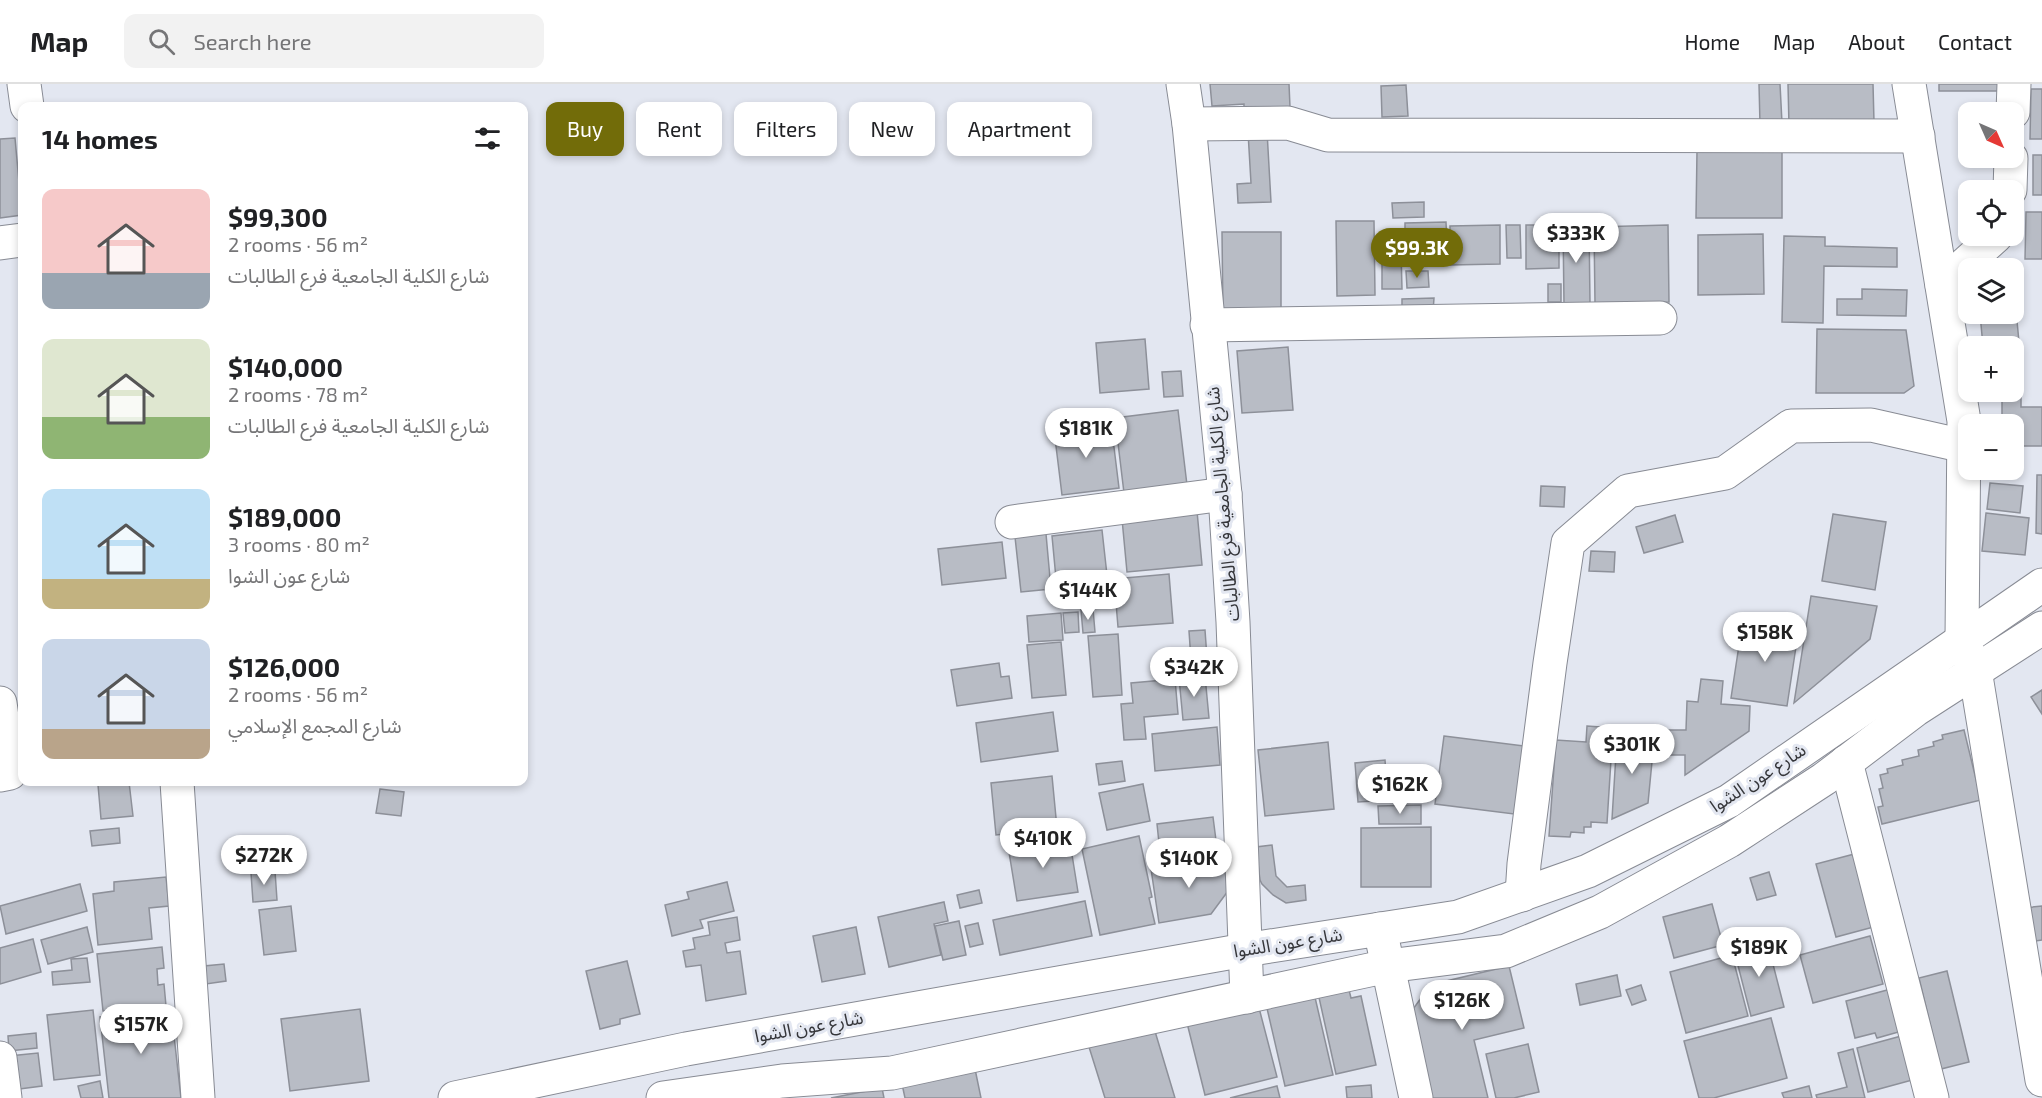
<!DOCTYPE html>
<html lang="en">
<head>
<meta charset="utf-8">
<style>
	body { margin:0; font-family:"Exo 2","Noto Sans Arabic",sans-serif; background:#f2f2f2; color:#202124; height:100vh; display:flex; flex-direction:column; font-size:22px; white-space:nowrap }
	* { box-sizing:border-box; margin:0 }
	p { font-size:20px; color:#757577 }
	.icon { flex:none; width:33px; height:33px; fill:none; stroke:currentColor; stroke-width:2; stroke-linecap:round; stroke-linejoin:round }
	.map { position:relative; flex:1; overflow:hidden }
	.drawer { position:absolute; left:18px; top:18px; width:510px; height:684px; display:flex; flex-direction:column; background:#fff; border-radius:12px; box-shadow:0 3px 9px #0003 }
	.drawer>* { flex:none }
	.hud { position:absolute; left:546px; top:18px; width:570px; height:54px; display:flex; gap:12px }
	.needle { width:39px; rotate:135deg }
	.fabs { position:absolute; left:1958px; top:18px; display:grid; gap:12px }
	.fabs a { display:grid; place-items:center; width:66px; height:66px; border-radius:12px; background:#fff; box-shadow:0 3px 9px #0003; font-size:30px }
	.price { position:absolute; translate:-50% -51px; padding:0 14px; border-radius:21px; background:#fff; color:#222; font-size:20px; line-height:39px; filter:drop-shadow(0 2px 3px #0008) }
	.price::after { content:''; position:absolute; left:50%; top:36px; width:18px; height:14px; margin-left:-9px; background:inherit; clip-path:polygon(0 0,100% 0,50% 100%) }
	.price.selected { background:#726c09; color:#fff }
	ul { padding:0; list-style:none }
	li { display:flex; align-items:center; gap:18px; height:150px; padding:0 24px }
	li span { display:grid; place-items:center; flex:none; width:168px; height:120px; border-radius:12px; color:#555 }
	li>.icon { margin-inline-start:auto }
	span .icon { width:72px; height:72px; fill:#fffc; stroke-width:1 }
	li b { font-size:26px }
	h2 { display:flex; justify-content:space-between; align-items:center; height:72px; padding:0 24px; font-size:26px }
	.tag { padding:0 21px; border-radius:12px; background:#fff; box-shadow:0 3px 9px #0003; font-size:21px; line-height:54px }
	.tag.selected { background:#726c09; color:#fff }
	header { display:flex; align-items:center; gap:36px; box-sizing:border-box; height:84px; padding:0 30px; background:#fff; border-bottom:2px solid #e0e0e0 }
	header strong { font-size:28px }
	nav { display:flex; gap:33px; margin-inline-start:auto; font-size:21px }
	.search { width:420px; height:54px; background:#f2f2f2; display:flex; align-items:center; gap:15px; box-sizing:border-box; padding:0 21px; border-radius:12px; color:#757577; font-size:22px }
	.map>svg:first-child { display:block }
	.building { fill:#b8bcc5; stroke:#8d9099; stroke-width:1.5 }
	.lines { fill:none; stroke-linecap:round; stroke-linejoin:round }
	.minor-casing { stroke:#888b94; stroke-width:35 }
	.major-casing { stroke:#888b94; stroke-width:35 }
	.minor { stroke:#fff; stroke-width:33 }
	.major { stroke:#fff; stroke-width:33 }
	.labels { text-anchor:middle; stroke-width:6; stroke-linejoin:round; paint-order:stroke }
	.street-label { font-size:18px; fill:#35363a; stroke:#e3e7f1 }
</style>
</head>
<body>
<header>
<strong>Map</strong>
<div class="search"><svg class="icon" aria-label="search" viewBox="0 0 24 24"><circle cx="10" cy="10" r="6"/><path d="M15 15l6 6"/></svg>Search here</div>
<nav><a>Home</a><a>Map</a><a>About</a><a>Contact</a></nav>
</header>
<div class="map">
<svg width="2042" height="1014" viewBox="0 0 2042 1014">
	<rect width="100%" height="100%" fill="#e3e7f1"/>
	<!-- building -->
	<g class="building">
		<path d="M 1210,0 L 1289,0 L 1290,23 L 1244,26 L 1244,20 L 1212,22 Z"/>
		<path d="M 1759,0 L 1780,0 L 1782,39 L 1760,40 Z"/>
		<path d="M 1788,0 L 1873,0 L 1874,38 L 1789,42 Z"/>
		<path d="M 1939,0 L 2002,0 L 2001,7 L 1939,7 Z"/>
		<path d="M 1406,1 L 1408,32 L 1382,33 L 1381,2 Z"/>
		<path d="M 2031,5 L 2042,5 L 2042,55 L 2030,55 Z"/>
		<path d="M 1267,47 L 1271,118 L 1238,119 L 1237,100 L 1251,99 L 1248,48 Z"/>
		<path d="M 15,54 L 22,131 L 0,134 L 0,55 Z"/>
		<path d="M 1697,67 L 1782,68 L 1782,134 L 1696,134 Z"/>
		<rect x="2033" y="71" width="9" height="40"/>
		<path d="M 1424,118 L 1424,133 L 1393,134 L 1392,119 Z"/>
		<path d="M 2026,128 L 2042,128 L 2042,175 L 2025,175 Z"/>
		<path d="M 1336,137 L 1374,137 L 1375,211 L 1337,212 Z"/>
		<path d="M 1446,138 L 1447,161 L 1426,161 L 1426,171 L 1405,171 L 1405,139 Z"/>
		<path d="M 1563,140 L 1589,140 L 1590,219 L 1564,220 Z"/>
		<path d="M 1500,141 L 1500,180 L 1450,181 L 1450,142 Z"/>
		<path d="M 1506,141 L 1520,141 L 1521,174 L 1507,174 Z"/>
		<path d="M 1526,141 L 1559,141 L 1559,184 L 1526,185 Z"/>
		<path d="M 1668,141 L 1669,218 L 1595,219 L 1594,143 Z"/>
		<path d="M 1222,148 L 1281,148 L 1281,232 L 1223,233 Z"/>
		<path d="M 1763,150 L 1764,210 L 1698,211 L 1698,151 Z"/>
		<path d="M 1784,152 L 1825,153 L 1825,162 L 1897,164 L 1897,183 L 1824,182 L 1823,239 L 1782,238 Z"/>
		<path d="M 1382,166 L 1401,166 L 1402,205 L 1382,205 Z"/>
		<path d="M 1406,187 L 1428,187 L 1429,203 L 1407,204 Z"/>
		<path d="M 2013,195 L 2021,279 L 2013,280 L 2013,262 L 1983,262 L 1980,230 L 2013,230 Z"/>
		<rect x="1548" y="200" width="13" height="18"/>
		<path d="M 1862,205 L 1907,206 L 1906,232 L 1837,231 L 1837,215 L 1862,215 Z"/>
		<path d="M 1434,214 L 1433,228 L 1402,228 L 1402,215 Z"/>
		<path d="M 1817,245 L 1906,246 L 1914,302 L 1904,309 L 1816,309 Z"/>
		<path d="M 1145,255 L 1149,305 L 1100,309 L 1096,259 Z"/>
		<path d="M 1288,263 L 1293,326 L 1242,329 L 1237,267 Z"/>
		<path d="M 1181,287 L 1183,312 L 1164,313 L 1162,288 Z"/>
		<path d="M 2002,313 L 2021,313 L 2021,323 L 2042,323 L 2042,362 L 2013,362 L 2013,340 L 2002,340 Z"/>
		<path d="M 1178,326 L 1187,401 L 1124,409 L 1115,334 Z"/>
		<path d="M 1111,339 L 1119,404 L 1062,411 L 1054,346 Z"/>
		<path d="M 2037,391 L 2042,391 L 2042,450 L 2036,449 Z"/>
		<path d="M 1990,399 L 2023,402 L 2020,429 L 1987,425 Z"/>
		<path d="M 1541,402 L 1565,403 L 1564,423 L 1540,422 Z"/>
		<path d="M 1197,427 L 1202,481 L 1127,488 L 1122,435 Z"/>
		<path d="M 1986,429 L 2029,434 L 2025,471 L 1982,467 Z"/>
		<path d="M 1833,430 L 1886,438 L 1875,506 L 1822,497 Z"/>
		<path d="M 1675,431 L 1683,458 L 1644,469 L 1636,443 Z"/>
		<path d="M 1102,446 L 1108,500 L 1057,505 L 1052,452 Z"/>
		<path d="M 1046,450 L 1051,505 L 1021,508 L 1015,453 Z"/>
		<path d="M 1002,458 L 1006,494 L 942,501 L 938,465 Z"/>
		<path d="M 1591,467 L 1615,468 L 1614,488 L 1589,487 Z"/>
		<path d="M 1169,490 L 1173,539 L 1118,543 L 1114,495 Z"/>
		<path d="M 1811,512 L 1877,522 L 1870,555 L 1794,619 Z"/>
		<path d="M 1093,525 L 1095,548 L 1083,549 L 1081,526 Z"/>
		<path d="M 1078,528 L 1079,548 L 1065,549 L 1063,529 Z"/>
		<path d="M 1061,529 L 1063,556 L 1029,558 L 1027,532 Z"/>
		<path d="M 1743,535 L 1799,543 L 1787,622 L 1731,614 Z"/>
		<path d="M 1205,546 L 1207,574 L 1191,576 L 1189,547 Z"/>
		<path d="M 1118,550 L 1122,611 L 1093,613 L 1088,552 Z"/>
		<path d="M 1061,558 L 1066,611 L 1032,614 L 1027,561 Z"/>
		<path d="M 999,579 L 1001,593 L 1009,592 L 1012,614 L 957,622 L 951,586 Z"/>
		<path d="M 1205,592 L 1209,634 L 1183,636 L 1179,594 Z"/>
		<path d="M 1175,595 L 1178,630 L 1144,633 L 1146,655 L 1124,656 L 1121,620 L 1133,619 L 1131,599 Z"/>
		<path d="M 1701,595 L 1723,597 L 1721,620 L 1750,622 L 1749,647 L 1685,691 L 1685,671 L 1668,671 L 1668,646 L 1686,646 L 1687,617 L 1698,618 Z"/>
		<path d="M 2042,606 L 2042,630 L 2031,613 Z"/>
		<path d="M 1053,628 L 1058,667 L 981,678 L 976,639 Z"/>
		<path d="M 1587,642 L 1613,644 L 1607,739 L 1591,738 L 1591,743 L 1584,743 L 1584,749 L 1571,748 L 1570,753 L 1549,752 L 1556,656 L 1586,658 Z"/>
		<path d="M 1217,643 L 1220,681 L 1155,687 L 1152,650 Z"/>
		<path d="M 1964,646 L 1981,716 L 1882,740 L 1878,723 L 1883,722 L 1879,705 L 1883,704 L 1880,691 L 1888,689 L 1887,685 L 1903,681 L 1902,676 L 1919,672 L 1918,666 L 1934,662 L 1933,658 L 1943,655 L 1942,651 Z"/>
		<path d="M 1444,652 L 1531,663 L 1522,731 L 1435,720 Z"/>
		<path d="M 1617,654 L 1654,657 L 1648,719 L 1612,735 Z"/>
		<path d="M 1328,658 L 1334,725 L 1265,732 L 1258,666 Z"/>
		<path d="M 1385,676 L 1388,716 L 1358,718 L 1355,679 Z"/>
		<path d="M 1122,677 L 1125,697 L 1099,701 L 1096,680 Z"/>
		<path d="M 1052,692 L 1057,744 L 996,751 L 991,699 Z"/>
		<path d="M 129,698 L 133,732 L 101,735 L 98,701 Z"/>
		<path d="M 1143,700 L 1150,737 L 1107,746 L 1099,709 Z"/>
		<path d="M 380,705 L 404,708 L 401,732 L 376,729 Z"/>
		<path d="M 1421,721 L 1421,740 L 1379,740 L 1378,722 Z"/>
		<path d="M 1213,733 L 1218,772 L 1161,778 L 1157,740 Z"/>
		<path d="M 1431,743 L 1431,803 L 1361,803 L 1361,744 Z"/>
		<path d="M 119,744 L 120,759 L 92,762 L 90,747 Z"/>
		<path d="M 1069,752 L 1078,808 L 1017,817 L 1008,762 Z"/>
		<path d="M 1139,752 L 1152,813 L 1149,814 L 1155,840 L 1100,851 L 1082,765 Z"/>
		<path d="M 1272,761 L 1276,792 L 1287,803 L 1305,801 L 1306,816 L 1286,819 L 1273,811 L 1262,800 L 1260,796 L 1256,763 Z"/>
		<path d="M 1862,768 L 1881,841 L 1836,853 L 1816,780 Z"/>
		<path d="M 1223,774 L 1228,807 L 1211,830 L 1159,839 L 1151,785 Z"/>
		<path d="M 275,787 L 277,816 L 253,818 L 251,789 Z"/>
		<path d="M 1769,788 L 1776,811 L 1757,816 L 1750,794 Z"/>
		<path d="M 166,793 L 169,822 L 149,824 L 152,855 L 98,861 L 93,810 L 114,807 L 114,798 Z"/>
		<path d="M 727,798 L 734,827 L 700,836 L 703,844 L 672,852 L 665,821 L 689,815 L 687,808 Z"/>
		<path d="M 80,800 L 87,827 L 6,850 L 0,822 Z"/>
		<path d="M 979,806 L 982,819 L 960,824 L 957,811 Z"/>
		<path d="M 1085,817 L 1092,852 L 1000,871 L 993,836 Z"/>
		<path d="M 944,818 L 948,837 L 934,840 L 941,871 L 889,883 L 878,833 Z"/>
		<path d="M 1712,820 L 1723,861 L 1674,874 L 1663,833 Z"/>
		<path d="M 291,822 L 296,867 L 264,871 L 259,826 Z"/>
		<path d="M 2042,822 L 2042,856 L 2029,858 L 2024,824 Z"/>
		<path d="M 737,833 L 740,856 L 725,859 L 727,869 L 740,867 L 746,910 L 706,917 L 701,881 L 686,883 L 683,867 L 695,865 L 693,854 L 710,851 L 708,838 Z"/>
		<path d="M 959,837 L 966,871 L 943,876 L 935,842 Z"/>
		<path d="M 978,839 L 983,860 L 970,863 L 965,842 Z"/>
		<path d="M 87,843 L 93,868 L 48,880 L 41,856 Z"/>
		<path d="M 856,843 L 865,890 L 822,898 L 813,852 Z"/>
		<path d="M 1870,852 L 1883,900 L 1813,919 L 1800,871 Z"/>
		<path d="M 33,855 L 41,888 L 0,900 L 0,864 Z"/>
		<path d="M 1767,857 L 1784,923 L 1751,932 L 1734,866 Z"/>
		<path d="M 162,863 L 164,884 L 157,885 L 158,901 L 164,900 L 166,922 L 103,927 L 97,870 Z"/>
		<path d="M 1732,871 L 1748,932 L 1686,949 L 1670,888 Z"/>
		<path d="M 87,874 L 90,898 L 53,901 L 52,888 L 72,886 L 71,875 Z"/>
		<path d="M 627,877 L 640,930 L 620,935 L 620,940 L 600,945 L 586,887 Z"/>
		<path d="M 224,880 L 226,897 L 206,900 L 204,882 Z"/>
		<path d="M 1509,882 L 1524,944 L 1474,956 L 1488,1014 L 1425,1014 L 1411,928 L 1421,914 L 1438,899 Z"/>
		<path d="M 1947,887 L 1969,978 L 1941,985 L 1919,894 Z"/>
		<path d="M 1617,891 L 1621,912 L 1580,921 L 1576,900 Z"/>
		<path d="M 1641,901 L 1646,916 L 1632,921 L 1626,906 Z"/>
		<path d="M 1891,905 L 1902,947 L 1877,954 L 1875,949 L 1855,954 L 1846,917 Z"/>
		<path d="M 1349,906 L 1351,914 L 1361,912 L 1376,981 L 1336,990 L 1318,909 Z"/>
		<path d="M 1314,909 L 1333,991 L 1285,1002 L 1266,920 Z"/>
		<path d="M 1258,920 L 1277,993 L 1205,1011 L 1187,939 Z"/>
		<path d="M 171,925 L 181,1014 L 109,1014 L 100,933 Z"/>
		<path d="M 360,925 L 369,997 L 290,1007 L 281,935 Z"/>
		<path d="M 93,926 L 100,991 L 54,996 L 47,931 Z"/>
		<path d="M 1771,934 L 1787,994 L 1714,1014 L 1699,1014 L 1684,957 Z"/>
		<path d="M 1154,944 L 1175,1014 L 1105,1014 L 1089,963 Z"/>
		<path d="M 36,949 L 37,964 L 9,967 L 8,952 Z"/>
		<path d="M 1905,951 L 1916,995 L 1868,1008 L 1857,964 Z"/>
		<path d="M 1528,960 L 1539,1008 L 1514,1014 L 1496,1014 L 1486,970 Z"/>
		<path d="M 1853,965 L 1865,1014 L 1817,1014 L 1816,1011 L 1847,1003 L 1838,969 Z"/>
		<path d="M 38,969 L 42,1002 L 12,1006 L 9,972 Z"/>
		<path d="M 975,985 L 981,1014 L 905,1014 L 902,1000 Z"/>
		<path d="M 100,997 L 103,1014 L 81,1014 L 78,1002 Z"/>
		<path d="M 1371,1001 L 1372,1014 L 1347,1014 L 1346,1003 Z"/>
		<path d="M 1277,1002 L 1280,1014 L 1230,1014 Z"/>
		<path d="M 1809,1002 L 1812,1014 L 1784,1014 L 1782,1009 Z"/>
		<path d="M 882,1004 L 884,1014 L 831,1014 Z"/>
	</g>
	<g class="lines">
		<!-- minor casing -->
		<g class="minor-casing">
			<g id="minor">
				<path d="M 24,0 L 27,22"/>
				<path d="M 1183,0 L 1189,40 L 1225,410 L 1233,538 L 1247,913"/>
				<path d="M 1909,0 L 1964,337 L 1962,555 L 1975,586 L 2042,996"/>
				<path d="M 2013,28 L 2014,0"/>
				<path d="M 1189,40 L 1288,39 L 1328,51 L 1918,52"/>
				<path d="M 2010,106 L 2011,74"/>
				<path d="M 0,159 L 22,156"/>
				<path d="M 1942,201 L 1996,152"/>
				<path d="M 1207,241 L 1660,234"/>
				<path d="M 1012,438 L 1225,410"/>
				<path d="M 0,619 L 10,689 L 0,691"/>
				<path d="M 1846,678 L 1932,1014"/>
				<path d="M 177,698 L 198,1014"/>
				<path d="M 1522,811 L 1524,780 L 1550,579 L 1568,459 L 1628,407 L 1725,389 L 1791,342 L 1871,341 L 1964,362"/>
				<path d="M 1380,845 L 1416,1014"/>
				<path d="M 0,974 L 5,1014"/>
			</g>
		</g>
		<!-- major casing -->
		<g class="major-casing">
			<g id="major">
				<path d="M 455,1014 L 686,965 L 1245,866 L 1458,833 L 1588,787 L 1729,717 L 2042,501"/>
				<path d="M 663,1014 L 782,997 L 892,989 L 1388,882 L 1506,867 L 1600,828 L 1729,757 L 1824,695 L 1915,626 L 2042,544"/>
			</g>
		</g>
		<!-- minor -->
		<use href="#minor" class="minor"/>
		<!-- major -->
		<use href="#major" class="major"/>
	</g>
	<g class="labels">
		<!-- street labels -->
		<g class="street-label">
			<text transform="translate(1223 420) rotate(-95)" y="6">شارع الكلية الجامعية فرع الطالبات</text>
			<text transform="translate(1758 694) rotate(-33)" y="6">شارع عون الشوا</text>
			<text transform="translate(1288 859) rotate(-9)" y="6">شارع عون الشوا</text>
			<text transform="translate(809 943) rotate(-10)" y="6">شارع عون الشوا</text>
		</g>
	</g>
</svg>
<div class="fabs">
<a><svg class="needle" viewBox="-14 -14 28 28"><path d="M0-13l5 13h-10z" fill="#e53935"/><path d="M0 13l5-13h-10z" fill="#757577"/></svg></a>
<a><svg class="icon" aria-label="locate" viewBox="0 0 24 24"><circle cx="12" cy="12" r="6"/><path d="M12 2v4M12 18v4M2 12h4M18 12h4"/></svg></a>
<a><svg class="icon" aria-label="layers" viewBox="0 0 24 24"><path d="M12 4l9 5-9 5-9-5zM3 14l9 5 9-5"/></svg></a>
<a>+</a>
<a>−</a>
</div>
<b class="price" style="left:1576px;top:180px">$333K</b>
<b class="price selected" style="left:1417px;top:195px">$99.3K</b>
<b class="price" style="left:1086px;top:375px">$181K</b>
<b class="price" style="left:1088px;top:537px">$144K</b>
<b class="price" style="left:1765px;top:579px">$158K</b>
<b class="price" style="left:1194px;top:614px">$342K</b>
<b class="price" style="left:1632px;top:691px">$301K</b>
<b class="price" style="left:1400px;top:731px">$162K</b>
<b class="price" style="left:1043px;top:785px">$410K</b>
<b class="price" style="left:264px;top:802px">$272K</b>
<b class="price" style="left:1189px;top:805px">$140K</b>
<b class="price" style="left:1759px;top:894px">$189K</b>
<b class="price" style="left:1462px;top:947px">$126K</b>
<b class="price" style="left:141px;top:971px">$157K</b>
<div class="hud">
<a class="tag selected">Buy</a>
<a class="tag">Rent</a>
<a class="tag">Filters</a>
<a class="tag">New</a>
<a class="tag">Apartment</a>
</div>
<section class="drawer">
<h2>14 homes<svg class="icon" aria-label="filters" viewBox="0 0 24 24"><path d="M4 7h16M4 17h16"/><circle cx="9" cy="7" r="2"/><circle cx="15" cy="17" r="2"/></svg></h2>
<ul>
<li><span style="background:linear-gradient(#f6c9c9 70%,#9aa5b1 0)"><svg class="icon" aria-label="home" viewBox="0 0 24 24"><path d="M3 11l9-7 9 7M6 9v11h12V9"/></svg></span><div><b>$99,300</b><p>2 rooms · 56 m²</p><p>شارع الكلية الجامعية فرع الطالبات</p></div></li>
<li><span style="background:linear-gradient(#dfe7d0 65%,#8fb573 0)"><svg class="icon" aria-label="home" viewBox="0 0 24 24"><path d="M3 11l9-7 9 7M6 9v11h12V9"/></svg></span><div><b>$140,000</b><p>2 rooms · 78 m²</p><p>شارع الكلية الجامعية فرع الطالبات</p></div></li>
<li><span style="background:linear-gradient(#bfe0f5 75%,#c2b280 0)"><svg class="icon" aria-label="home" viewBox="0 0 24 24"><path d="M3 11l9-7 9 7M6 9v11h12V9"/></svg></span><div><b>$189,000</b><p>3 rooms · 80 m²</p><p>شارع عون الشوا</p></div></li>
<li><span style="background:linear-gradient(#c9d6e8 75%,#b9a48a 0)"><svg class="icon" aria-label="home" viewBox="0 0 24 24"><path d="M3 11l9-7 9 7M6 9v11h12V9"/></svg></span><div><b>$126,000</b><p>2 rooms · 56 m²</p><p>شارع المجمع الإسلامي</p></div></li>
</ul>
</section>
</div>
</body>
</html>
